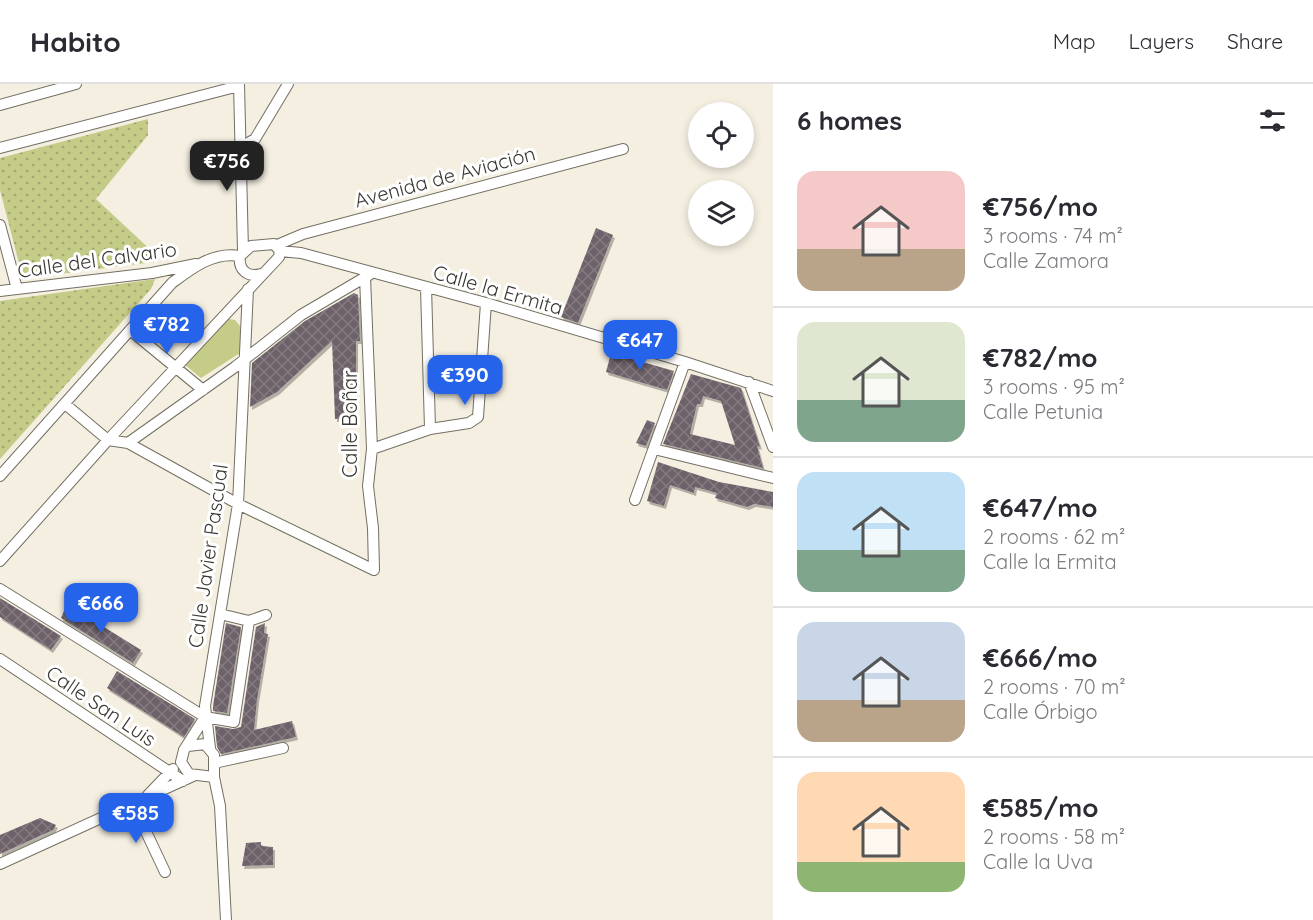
<!DOCTYPE html>
<meta charset="utf-8">
<style>
body{margin:0;font-family:Quicksand,sans-serif;background:#f7f7f7;color:#2b2b33;height:100vh;display:flex;flex-direction:column;font-size:22px;white-space:nowrap}
*{box-sizing:border-box;margin:0}
p{font-size:20px;color:#7c7c81}
.icon{flex:none;width:33px;height:33px;fill:none;stroke:currentColor;stroke-width:2;stroke-linecap:round;stroke-linejoin:round}
.map{position:relative;flex:1;overflow:hidden}
.panel{display:flex;flex-direction:column;background:#fff;width:540px}
.panel>*{flex:none}
.controls{position:absolute;left:688px;top:18px;display:grid;gap:12px}
.controls a{display:grid;place-items:center;width:66px;height:66px;border-radius:50%;background:#fff;box-shadow:0 3px 9px #0003;font-size:30px}
.price{position:absolute;translate:-50% -51px;padding:0 14px;border-radius:12px;background:#2563eb;color:#fff;font-size:20px;line-height:39px;filter:drop-shadow(0 2px 3px #0008)}
.price::after{content:'';position:absolute;left:50%;top:36px;width:18px;height:14px;margin-left:-9px;background:inherit;clip-path:polygon(0 0,100% 0,50% 100%)}
.price.active{background:#222;color:#fff}
ul{padding:0;list-style:none}
li{display:flex;align-items:center;gap:18px;height:150px;padding:0 24px}
li+li{border-top:2px solid #e1e1e2}
li span{display:grid;place-items:center;flex:none;width:168px;height:120px;border-radius:18px;color:#555}
li>.icon{margin-inline-start:auto}
span .icon{width:72px;height:72px;fill:#fffc;stroke-width:1}
li b{font-size:26px}
h2{display:flex;justify-content:space-between;align-items:center;height:72px;padding:0 24px;font-size:26px}
header{display:flex;align-items:center;gap:36px;box-sizing:border-box;height:84px;padding:0 30px;background:#fff;border-bottom:2px solid #e1e1e2}
header strong{font-size:28px}
nav{display:flex;gap:33px;margin-inline-start:auto;font-size:21px}
main{display:flex;flex:1;min-height:0}
.map>svg:first-child{display:block}
.grass{fill:#c5cc87}
.park{fill:url(#park-dots)}
.building{fill:url(#building-cross-hatch);fill-rule:evenodd;filter:url(#shadow)}
.lines{fill:none;stroke-linecap:round;stroke-linejoin:round}
.minor-casing{stroke:#736f62;stroke-width:12}
.minor{stroke:#fff;stroke-width:10}
.labels{text-anchor:middle;stroke-width:6;stroke-linejoin:round;paint-order:stroke}
.street-label{font-size:20px;fill:#3a3833;stroke:#fff}
</style>
<header>
<strong>Habito</strong>
<nav><a>Map</a><a>Layers</a><a>Share</a></nav>
</header>
<main>
<div class="map">
<svg width="773" height="836" viewBox="0 0 773 836">
<defs>
<pattern id="park-dots" width="8" height="8" patternUnits="userSpaceOnUse" patternTransform="scale(1.5)"><rect width="8" height="8" fill="#c5cc87"/><path d="M2 2h.1M6 6h.1" fill="none" stroke="#a1a76f" stroke-width="1.8" stroke-linecap="round"/></pattern>
<pattern id="building-cross-hatch" width="8" height="8" patternUnits="userSpaceOnUse" patternTransform="scale(1.5)"><rect width="8" height="8" fill="#6e626a"/><path d="M0 0l8 8M0 8l8-8" fill="none" stroke="#847a80"/></pattern>
<filter id="shadow"><feDropShadow dx="2" dy="3" stdDeviation="0" flood-color="#0004"/></filter>
</defs>
<rect width="100%" height="100%" fill="#f4efe1"/>
<!-- grass -->
<path class="grass" d="M229 235 235 236 240 242V269L201 294 184 280 224 237Z"/>
<!-- park -->
<path class="park" d="M148 35V51L96 115 154 169V178L26 194 22 191 0 106V74Z
M155 195 151 205 0 375V217Z"/>
<!-- building -->
<path class="building" d="M596 144 613 151 578 239 561 233Z
M354 209 358 211 360 257H356V334L335 335 332 257 277 308 250 323 252 279 305 237Z
M611 269 674 287 667 306 606 288Z
M691 290 741 304 760 363 757 362 763 384 663 360ZM703 312 721 317 735 361 690 350 697 320H701Z
M647 336 655 339 646 362 636 359Z
M658 378 719 398 773 408V423L754 420 747 423 715 414 717 409 695 403 694 409 670 401 664 422 647 417Z
M0 514 61 552 51 566 0 533Z
M67 520 141 566 133 579 61 534Z
M226 539 241 543 227 629 213 627V622Z
M265 539 264 549 268 550 257 616 254 646 292 637 296 653 221 670 217 663 215 642 233 645 241 643 256 543Z
M117 587 195 635 184 653 107 604Z
M40 734 56 741 53 746 0 770V751Z
M261 758V762L273 763V781L242 782 246 759Z"/>
<g class="lines">
<defs>
<path id="minor" d="M239 0 243 167
M0 21 76 0
M241 63 255 55 288 0
M0 64 239 2
M0 141 17 205
M277 161 303 150 623 65
M280 167 301 169 486 219 685 278 773 307
M426 203 430 345
M0 207 152 189 196 180
M130 246 203 306
M749 298 773 363
M65 320 108 356 128 359 238 420 374 486 373 444 368 402 372 365 365 193
M128 359 235 283 301 231 369 191
M372 365 430 345 469 339 478 333 486 219
M654 365 773 394
M0 392 172 199C192 184 214 167 240 172
M635 416 685 278
M0 477 108 356 279 173 280 167 274 160 251 162 240 172C238 186 248 194 261 190
M0 505 205 633 234 638 249 537
M220 530 249 537 266 531
M0 575 183 697
M205 633 184 666 181 678 189 690 214 693
M188 662 205 660 214 671V693L220 722 226 836
M210 664 205 622 238 420 248 205
M214 679 283 664
M148 711 173 685
M133 720 165 788
M0 780 193 692"/>
</defs>
<!-- minor casing -->
<use href="#minor" class="minor-casing"/>
<!-- minor -->
<use href="#minor" class="minor"/>
</g>
<g class="labels">
<!-- street labels -->
<g class="street-label">
<text transform="translate(445 93) rotate(-15)" y="7">Avenida de Aviación</text>
<text transform="translate(97 176) rotate(-8)" y="7">Calle del Calvario</text>
<text transform="translate(498 206) rotate(16)" y="7">Calle la Ermita</text>
<text transform="translate(350 340) rotate(-90)" y="7">Calle Boñar</text>
<text transform="translate(208 472) rotate(-82)" y="7">Calle Javier Pascual</text>
<text transform="translate(101 622) rotate(34)" y="7">Calle San Luis</text>
</g>
</g>
</svg>
<div class="controls">
<a><svg class="icon" aria-label="locate" viewBox="0 0 24 24"><circle cx="12" cy="12" r="6"/><path d="M12 2v4M12 18v4M2 12h4M18 12h4"/></svg></a>
<a><svg class="icon" aria-label="layers" viewBox="0 0 24 24"><path d="M12 4l9 5-9 5-9-5zM3 14l9 5 9-5"/></svg></a>
</div>
<b class="price active" style="left:227px;top:108px">€756</b>
<b class="price" style="left:167px;top:271px">€782</b>
<b class="price" style="left:640px;top:287px">€647</b>
<b class="price" style="left:465px;top:322px">€390</b>
<b class="price" style="left:101px;top:550px">€666</b>
<b class="price" style="left:136px;top:760px">€585</b>
</div>
<section class="panel">
<h2>6 homes<svg class="icon" aria-label="filters" viewBox="0 0 24 24"><path d="M4 7h16M4 17h16"/><circle cx="9" cy="7" r="2"/><circle cx="15" cy="17" r="2"/></svg></h2>
<ul>
<li><span style="background:linear-gradient(#f6c9c9 65%,#b9a48a 0)"><svg class="icon" aria-label="home" viewBox="0 0 24 24"><path d="M3 11l9-7 9 7M6 9v11h12V9"/></svg></span><div><b>€756/mo</b><p>3 rooms · 74 m²</p><p>Calle Zamora</p></div></li>
<li><span style="background:linear-gradient(#dfe7d0 65%,#7fa58c 0)"><svg class="icon" aria-label="home" viewBox="0 0 24 24"><path d="M3 11l9-7 9 7M6 9v11h12V9"/></svg></span><div><b>€782/mo</b><p>3 rooms · 95 m²</p><p>Calle Petunia</p></div></li>
<li><span style="background:linear-gradient(#bfe0f5 65%,#7fa58c 0)"><svg class="icon" aria-label="home" viewBox="0 0 24 24"><path d="M3 11l9-7 9 7M6 9v11h12V9"/></svg></span><div><b>€647/mo</b><p>2 rooms · 62 m²</p><p>Calle la Ermita</p></div></li>
<li><span style="background:linear-gradient(#c9d6e8 65%,#b9a48a 0)"><svg class="icon" aria-label="home" viewBox="0 0 24 24"><path d="M3 11l9-7 9 7M6 9v11h12V9"/></svg></span><div><b>€666/mo</b><p>2 rooms · 70 m²</p><p>Calle Órbigo</p></div></li>
<li><span style="background:linear-gradient(#ffd9b3 75%,#8fb573 0)"><svg class="icon" aria-label="home" viewBox="0 0 24 24"><path d="M3 11l9-7 9 7M6 9v11h12V9"/></svg></span><div><b>€585/mo</b><p>2 rooms · 58 m²</p><p>Calle la Uva</p></div></li>
</ul>
</section>
</main>
